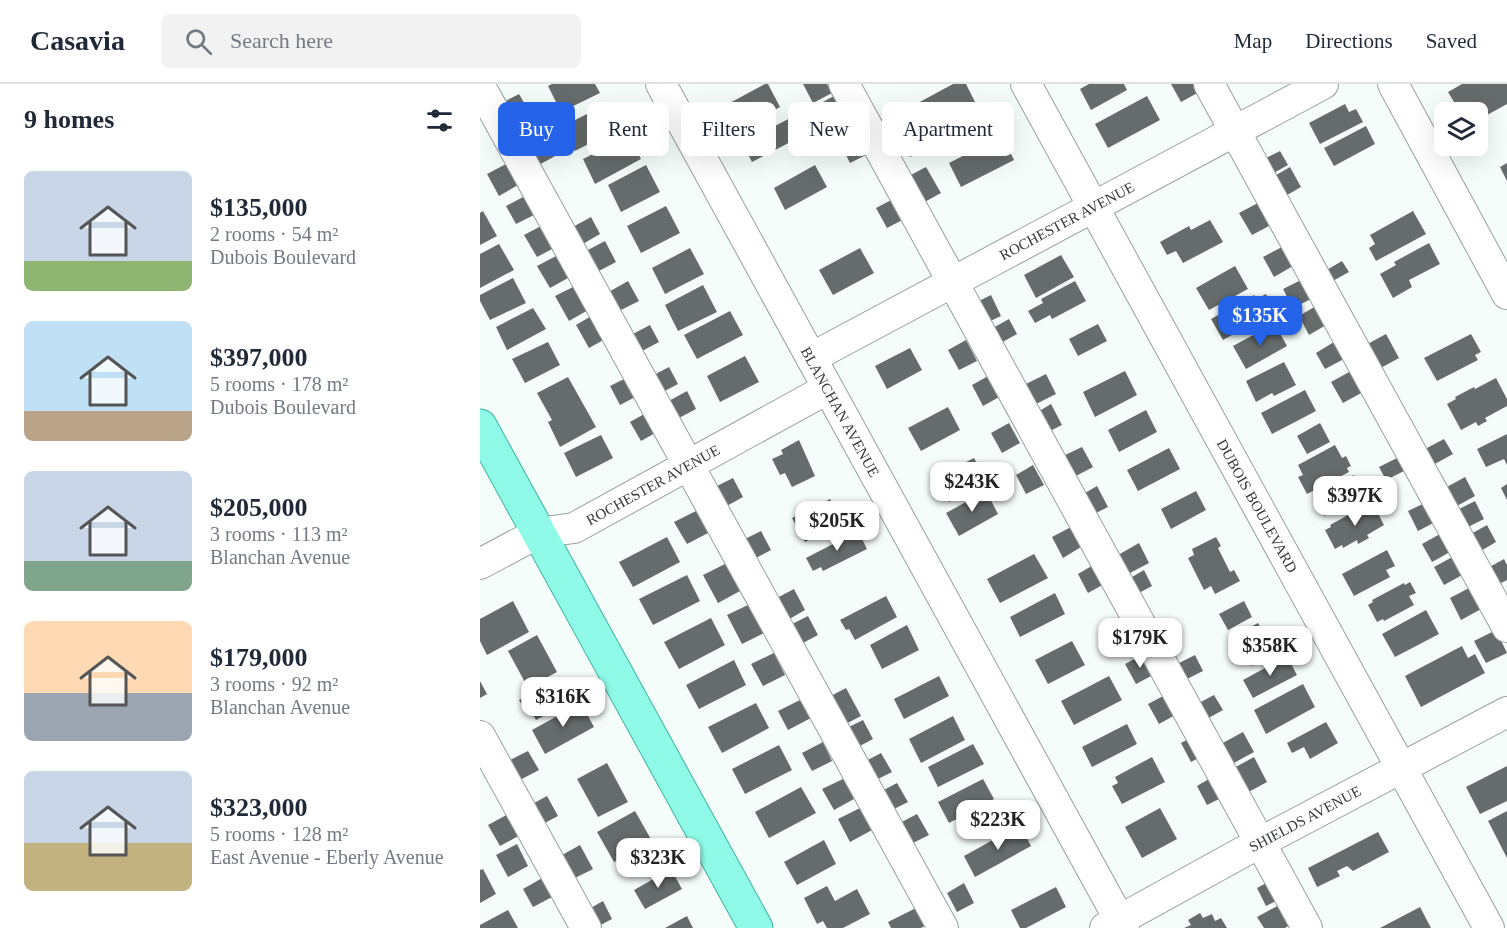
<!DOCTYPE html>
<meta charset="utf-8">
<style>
body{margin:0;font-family:"Times New Roman",serif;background:#f2f2f3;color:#1f2937;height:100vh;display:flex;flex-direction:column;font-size:22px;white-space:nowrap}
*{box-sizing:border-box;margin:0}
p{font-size:20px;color:#747a83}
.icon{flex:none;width:33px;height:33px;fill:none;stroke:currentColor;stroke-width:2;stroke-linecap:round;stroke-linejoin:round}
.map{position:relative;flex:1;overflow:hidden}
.drawer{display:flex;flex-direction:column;background:#fff;width:480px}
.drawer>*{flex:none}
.top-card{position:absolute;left:18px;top:18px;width:570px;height:54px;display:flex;gap:12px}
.controls{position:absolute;left:954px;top:18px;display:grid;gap:12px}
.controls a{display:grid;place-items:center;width:54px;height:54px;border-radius:9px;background:#fff;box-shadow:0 6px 24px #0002;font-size:30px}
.price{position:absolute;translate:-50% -51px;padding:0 14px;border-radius:12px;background:#fff;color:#222;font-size:20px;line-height:39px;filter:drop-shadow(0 2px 3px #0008)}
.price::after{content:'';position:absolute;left:50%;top:36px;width:18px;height:14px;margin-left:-9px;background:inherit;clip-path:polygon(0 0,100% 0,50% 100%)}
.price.current{background:#2563eb;color:#fff}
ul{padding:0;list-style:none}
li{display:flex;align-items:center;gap:18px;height:150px;padding:0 24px}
li span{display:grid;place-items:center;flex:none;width:168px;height:120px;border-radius:9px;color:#555}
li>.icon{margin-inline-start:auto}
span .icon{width:72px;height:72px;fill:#fffc;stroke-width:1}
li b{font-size:26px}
h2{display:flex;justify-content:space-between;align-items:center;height:72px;padding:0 24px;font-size:26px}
.chip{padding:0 21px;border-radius:9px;background:#fff;box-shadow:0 6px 24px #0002;font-size:21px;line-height:54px}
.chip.current{background:#2563eb;color:#fff}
header{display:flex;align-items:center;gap:36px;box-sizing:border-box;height:84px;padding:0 30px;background:#fff;border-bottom:2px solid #e0e1e3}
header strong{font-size:28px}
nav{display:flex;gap:33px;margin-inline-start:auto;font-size:21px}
.search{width:420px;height:54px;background:#f2f2f3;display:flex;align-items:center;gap:15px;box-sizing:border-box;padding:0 21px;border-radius:9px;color:#747a83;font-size:22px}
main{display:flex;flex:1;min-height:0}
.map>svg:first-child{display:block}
.building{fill:#666c6b}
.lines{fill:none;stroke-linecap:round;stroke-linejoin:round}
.minor-casing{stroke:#98a09e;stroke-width:32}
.major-casing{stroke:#3eb49f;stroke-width:35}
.minor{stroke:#fff;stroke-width:30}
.major{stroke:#8efae7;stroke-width:33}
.labels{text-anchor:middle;stroke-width:6;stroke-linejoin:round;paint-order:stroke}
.street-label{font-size:15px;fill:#363938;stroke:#fff}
</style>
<header>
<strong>Casavia</strong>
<div class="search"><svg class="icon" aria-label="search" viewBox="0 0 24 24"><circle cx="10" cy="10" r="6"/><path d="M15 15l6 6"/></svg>Search here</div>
<nav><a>Map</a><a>Directions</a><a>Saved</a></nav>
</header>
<main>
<section class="drawer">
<h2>9 homes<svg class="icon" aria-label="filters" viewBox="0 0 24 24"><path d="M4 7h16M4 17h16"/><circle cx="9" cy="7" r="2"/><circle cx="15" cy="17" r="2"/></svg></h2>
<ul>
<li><span style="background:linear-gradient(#c9d6e8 75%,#8fb573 0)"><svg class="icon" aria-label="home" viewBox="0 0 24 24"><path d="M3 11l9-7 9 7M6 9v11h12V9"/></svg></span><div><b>$135,000</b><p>2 rooms · 54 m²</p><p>Dubois Boulevard</p></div></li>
<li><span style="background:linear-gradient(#bfe0f5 75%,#b9a48a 0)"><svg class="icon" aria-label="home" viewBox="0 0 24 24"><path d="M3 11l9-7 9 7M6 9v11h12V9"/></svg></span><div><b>$397,000</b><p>5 rooms · 178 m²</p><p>Dubois Boulevard</p></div></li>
<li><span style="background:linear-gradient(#c9d6e8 75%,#7fa58c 0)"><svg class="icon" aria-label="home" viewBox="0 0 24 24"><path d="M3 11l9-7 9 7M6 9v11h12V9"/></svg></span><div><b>$205,000</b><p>3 rooms · 113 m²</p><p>Blanchan Avenue</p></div></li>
<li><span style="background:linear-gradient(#ffd9b3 60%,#9aa5b1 0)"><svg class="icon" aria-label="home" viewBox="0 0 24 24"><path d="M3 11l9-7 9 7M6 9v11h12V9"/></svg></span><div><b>$179,000</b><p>3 rooms · 92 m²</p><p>Blanchan Avenue</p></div></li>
<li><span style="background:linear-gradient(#c9d6e8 60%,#c2b280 0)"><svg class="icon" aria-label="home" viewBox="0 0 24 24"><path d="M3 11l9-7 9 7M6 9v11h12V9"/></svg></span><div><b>$323,000</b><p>5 rooms · 128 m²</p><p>East Avenue - Eberly Avenue</p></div></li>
</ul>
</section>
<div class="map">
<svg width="1027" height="844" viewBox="0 0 1027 844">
<rect width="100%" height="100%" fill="#f5fdfb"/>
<!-- building -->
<path class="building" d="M72 0H115L120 9 81 28 68 2Z
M285 0H288L300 23 260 46 246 21Z
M323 0H347L352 9 333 19Z
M473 0H486L495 18 448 43 436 20Z
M609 0H644L647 6 611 26 600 5Z
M691 0H717L721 7 701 18Z
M982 0H1027V20L998 36V28H980L968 8Z
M39 10 51 31 32 42 20 20Z
M354 12 363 29 334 45 324 28Z
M667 12 680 36 628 64 615 40Z
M129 19 141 43 95 67 83 42Z
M865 20 869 28 876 25 883 38 840 60 829 39Z
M316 31 326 50 272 78 262 59Z
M409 31 419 51 404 58 394 39Z
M439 42 450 63 430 73 420 53Z
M886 42 895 60 854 82 844 64Z
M149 52 161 75 115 100 103 75Z
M378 52 388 70 370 79 361 61Z
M522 52 534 76 481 103 469 79Z
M67 54 77 71 57 82 48 65Z
M800 67 808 81 790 91 782 76Z
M1027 79V97L1020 83Z
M26 80 38 101 19 112 7 90Z
M166 81 180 108 141 128 128 101Z
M335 81 347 103 305 126 294 104Z
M446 83 461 109 441 120 427 93Z
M810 83 821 103 802 114 791 94Z
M45 112 54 131 36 140 26 122Z
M415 114 426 134 407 144 396 124Z
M778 119 791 141 772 151 759 129Z
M186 122 200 149 161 169 147 142Z
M3 127 17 152 0 161V129Z
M933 127 946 150 896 177 889 164 895 160 890 151Z
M111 133 120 150 101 161 91 144Z
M730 136 743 158 703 179 696 167 687 171 680 158 709 142 711 146Z
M61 142 74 164 57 173 44 151Z
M125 157 136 178 117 188 106 167Z
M949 159 960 180 929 196 932 203 913 214 900 190 916 181 914 178Z
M19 160 34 186 0 204V170Z
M802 163 813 182 794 193 783 173Z
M210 164 224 190 185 210 172 184Z
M380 164 394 189 353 211 339 186Z
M581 171 594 193 556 214 544 191Z
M76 172 88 194 70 204 57 182Z
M862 177 869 188 851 198 845 187Z
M755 182 768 205 729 226 716 204Z
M33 194 46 219 10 236 0 217V211Z
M821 196 831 215 813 224 803 205Z
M148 197 159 217 137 228 127 209Z
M595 197 606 217 572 235 570 231 555 239 548 227 563 219 561 215Z
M223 201 237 228 198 247 185 221Z
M95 202 108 226 89 237 75 212Z
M786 210 795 227 743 256 731 235 774 211 776 215Z
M511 211 521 232 506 239 495 219Z
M836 222 846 241 829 251 819 232Z
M53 224 66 245 27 266 16 243Z
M250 227 263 251 217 275 204 251Z
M113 231 127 254 109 264 96 241Z
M529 235 537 250 519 260 511 245Z
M618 240 627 257 598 272 589 255Z
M170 241 179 258 160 268 151 251Z
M788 243 791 248 797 244 807 262 766 285 753 262Z
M906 250 919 274 897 286 884 262Z
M991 250 1001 268 995 271 998 276 957 297 944 274Z
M486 256 497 277 479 286 468 266Z
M68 258 80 281 45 299 32 275Z
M854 258 864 275 845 285 836 269Z
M430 264 442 286 407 305 395 282Z
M265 272 279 298 240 318 227 292Z
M804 278 816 301 794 312 792 309 776 318 766 297Z
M189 283 198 300 179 310 170 293Z
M645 287 657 311 615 333 603 308Z
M871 287 883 308 863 319 851 298Z
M566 290 576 310 554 321 544 301Z
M510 291 521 312 503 322 492 301Z
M88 293 116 343 80 363 68 338 72 336 57 309Z
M148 293 159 311 140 321 130 302Z
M1016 294 1027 315V322L1005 334 1007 337 998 342 996 338 981 346 967 320 976 315 975 313 994 303 995 305Z
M825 306 836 327 792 350 781 329Z
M207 307 216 325 197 335 187 318Z
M571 320 582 341 566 349 556 329Z
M468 323 480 346 441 367 428 344Z
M666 326 677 348 639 368 628 346Z
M166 329 177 348 161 357 150 338Z
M529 339 540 359 522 369 511 349Z
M840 339 850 358 827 370 817 352Z
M1027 350V381L1024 375 1006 383 997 365Z
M121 351 133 374 96 393 84 369Z
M964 355 973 370 953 381 945 365Z
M319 356 335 392 312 403 305 389 300 391 292 375 303 370 301 366Z
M855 361 862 374 866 372 871 382 867 384 869 388 827 410 818 393 823 391 818 381Z
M602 363 613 383 594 393 583 372Z
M689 364 700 385 658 407 647 386Z
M919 373 926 386 906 396 899 383Z
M494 374 507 398 469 418 457 393Z
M553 381 564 401 546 410 536 391Z
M874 391 886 414 862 426 860 423 844 432 833 413Z
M985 393 995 412 975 423 965 404Z
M253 394 263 413 245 423 235 403Z
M1027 400V416L1021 404Z
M617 402 628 423 610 432 600 412Z
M506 407 518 430 479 452 466 429Z
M716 407 726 426 691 445 681 425Z
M350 415 363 439 325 458 312 434Z
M949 417 959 436 938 447 928 427Z
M995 417 1004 435 984 445 975 427Z
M892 418 904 441 887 451 889 454 878 460 877 456 863 464 862 461 855 465 845 446 851 443 850 441Z
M216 427 228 449 207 460 194 438Z
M1007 441 1016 458 999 468 989 451Z
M591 443 601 463 583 474 572 453Z
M281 447 291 466 274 475 263 456Z
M378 447 387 465 343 487 341 483 333 487 326 474Z
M960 450 970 468 952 478 942 460Z
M187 453 200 478 153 503 139 478Z
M736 453 741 462 738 464 750 488 754 486 760 497 735 510 731 502 724 506 708 474 714 471 712 465Z
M659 459 669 479 648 490 638 471Z
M907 466 915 482 906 486 910 493 874 512 862 490Z
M554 470 568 494 520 519 507 495Z
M976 471 986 489 964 501 954 483Z
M1024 475 1027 481V496L1015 502 1006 485Z
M245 480 260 507 238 519 223 491Z
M615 480 626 499 608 509 598 490Z
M664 486 672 502 655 511 647 496Z
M207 491 220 517 173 541 159 515Z
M930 498 936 509 929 512 934 521 904 537 903 535 897 538 888 521 893 518 892 516 924 499 925 501Z
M991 503 1003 524 981 536 970 514Z
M314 505 325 526 306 537 295 515Z
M575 509 585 530 540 553 530 533Z
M406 512 417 533 375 556 369 545 366 546 360 536Z
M33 517 49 548 7 571 0 557V535Z
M764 517 772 533 748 546 739 530Z
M268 521 284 549 262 560 247 531Z
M946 526 959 550 915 573 902 550Z
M328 532 338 551 321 560 310 541Z
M231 534 245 561 199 585 184 558Z
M778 539 795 570 772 582 755 551Z
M427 541 439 566 402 585 390 561Z
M1016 546 1027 569 1006 579 994 557Z
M57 551 77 588 48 604 28 567Z
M592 557 605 581 568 600 555 576Z
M982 562 988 574 995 570 1005 589 941 623 925 592Z
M294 569 305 591 283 602 271 580Z
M664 570 675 590 656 600 645 580Z
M715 571 723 587 705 596 697 580Z
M807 572 817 591 773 614 763 596Z
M254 576 266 601 219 625 206 601Z
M459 592 469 612 424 635 414 615Z
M629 592 642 616 594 641 581 617Z
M80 594 89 610 70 621 73 627 56 636 51 627 47 630 39 616Z
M0 597 7 610 0 614Z
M823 600 835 623 786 650 774 626Z
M366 604 381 632 362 642 347 614Z
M687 610 697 630 679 640 668 620Z
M734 611 743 626 725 636 717 620Z
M320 616 331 634 308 646 298 627Z
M101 619 114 643 65 670 52 646Z
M276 619 289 644 242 669 228 643Z
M473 632 485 656 441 679 429 655Z
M383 636 393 655 376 664 365 645Z
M846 638 858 659 830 675 824 663 812 669 807 659Z
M647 640 657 660 612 683 602 663Z
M763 648 774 668 752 680 741 660Z
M712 653 722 672 711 678 701 659Z
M343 658 352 677 332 687 322 669Z
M493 660 504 680 458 703 448 683Z
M299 661 312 686 265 710 252 685Z
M48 667 59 686 40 696 30 676Z
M401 669 412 688 394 697 384 678Z
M672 673 685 698 642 720 632 702 638 699 635 693Z
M774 673 787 698 765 710 752 685Z
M127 679 148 718 118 733 97 695Z
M1027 682V717L1000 730 986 703Z
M734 692 745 712 727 721 717 702Z
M363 695 374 715 354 726 342 705Z
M503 695 514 715 469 739 458 718Z
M417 699 428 718 410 727 400 708Z
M321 703 336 729 289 754 275 728Z
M67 712 78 732 57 743 47 723Z
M380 724 392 746 370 758 358 735Z
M680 724 697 755 662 774 645 743Z
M155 727 172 757 134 778 117 748Z
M1027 727V774L1008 737Z
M30 729 42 750 20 762 8 741Z
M437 730 449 751 429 761 418 740Z
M540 741 551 762 495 793 484 772Z
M898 748 909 768 873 787 867 782 857 787 860 792 837 803 828 784Z
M344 756 356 780 317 801 304 778Z
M37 760 48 782 28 793 16 771Z
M100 761 113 785 87 798 75 775Z
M3 785 16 810 0 819V786Z
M191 785 202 805 165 825 154 806Z
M64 793 74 812 53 823 43 805Z
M790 797 800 815 786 822 777 804Z
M484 799 494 819 477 828 467 809Z
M347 802 355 817 377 805 390 830 363 844H347L343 837 337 840 324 814Z
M576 803 586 823 546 844H540L531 826Z
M123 817 132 835 117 843 107 826Z
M799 821 810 841 805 844H784L777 833Z
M438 823 448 840 441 844H411L408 838Z
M940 823 951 844H900Z
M28 826 38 844H0V841Z
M720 829 723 834 732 830 735 837 741 834 747 844H704L711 841 708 836Z
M207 832 213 844H185Z"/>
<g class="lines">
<defs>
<path id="minor" d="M181 0 644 844
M364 0 827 844
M546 0 1009 844
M729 0 1027 543
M913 0 1027 210
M0 2 463 844
M331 274 843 0
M0 480 58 449 94 444 347 305
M0 652 106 844
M625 844 781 758 1027 628"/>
<path id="major" d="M0 342 276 844"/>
</defs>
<!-- minor casing -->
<use href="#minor" class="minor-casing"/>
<!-- major casing -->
<use href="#major" class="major-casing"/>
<!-- minor -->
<use href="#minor" class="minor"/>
<!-- major -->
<use href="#major" class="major"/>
</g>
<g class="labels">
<!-- street labels -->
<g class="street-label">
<text transform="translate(587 137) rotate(-28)" y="5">ROCHESTER AVENUE</text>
<text transform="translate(360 328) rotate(61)" y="5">BLANCHAN AVENUE</text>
<text transform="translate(173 401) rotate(-29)" y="5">ROCHESTER AVENUE</text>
<text transform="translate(777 422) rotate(61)" y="5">DUBOIS BOULEVARD</text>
<text transform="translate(825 735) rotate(-28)" y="5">SHIELDS AVENUE</text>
</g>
</g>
</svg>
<div class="controls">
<a><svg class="icon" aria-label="layers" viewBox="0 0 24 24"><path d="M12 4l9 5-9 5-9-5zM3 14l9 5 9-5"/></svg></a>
</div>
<b class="price current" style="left:780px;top:263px">$135K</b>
<b class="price" style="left:492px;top:429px">$243K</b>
<b class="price" style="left:875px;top:443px">$397K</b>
<b class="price" style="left:357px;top:468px">$205K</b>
<b class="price" style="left:660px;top:585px">$179K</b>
<b class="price" style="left:790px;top:593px">$358K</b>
<b class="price" style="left:83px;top:644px">$316K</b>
<b class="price" style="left:518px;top:767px">$223K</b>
<b class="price" style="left:178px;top:805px">$323K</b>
<div class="top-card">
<a class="chip current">Buy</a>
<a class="chip">Rent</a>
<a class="chip">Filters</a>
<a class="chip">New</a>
<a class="chip">Apartment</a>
</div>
</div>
</main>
